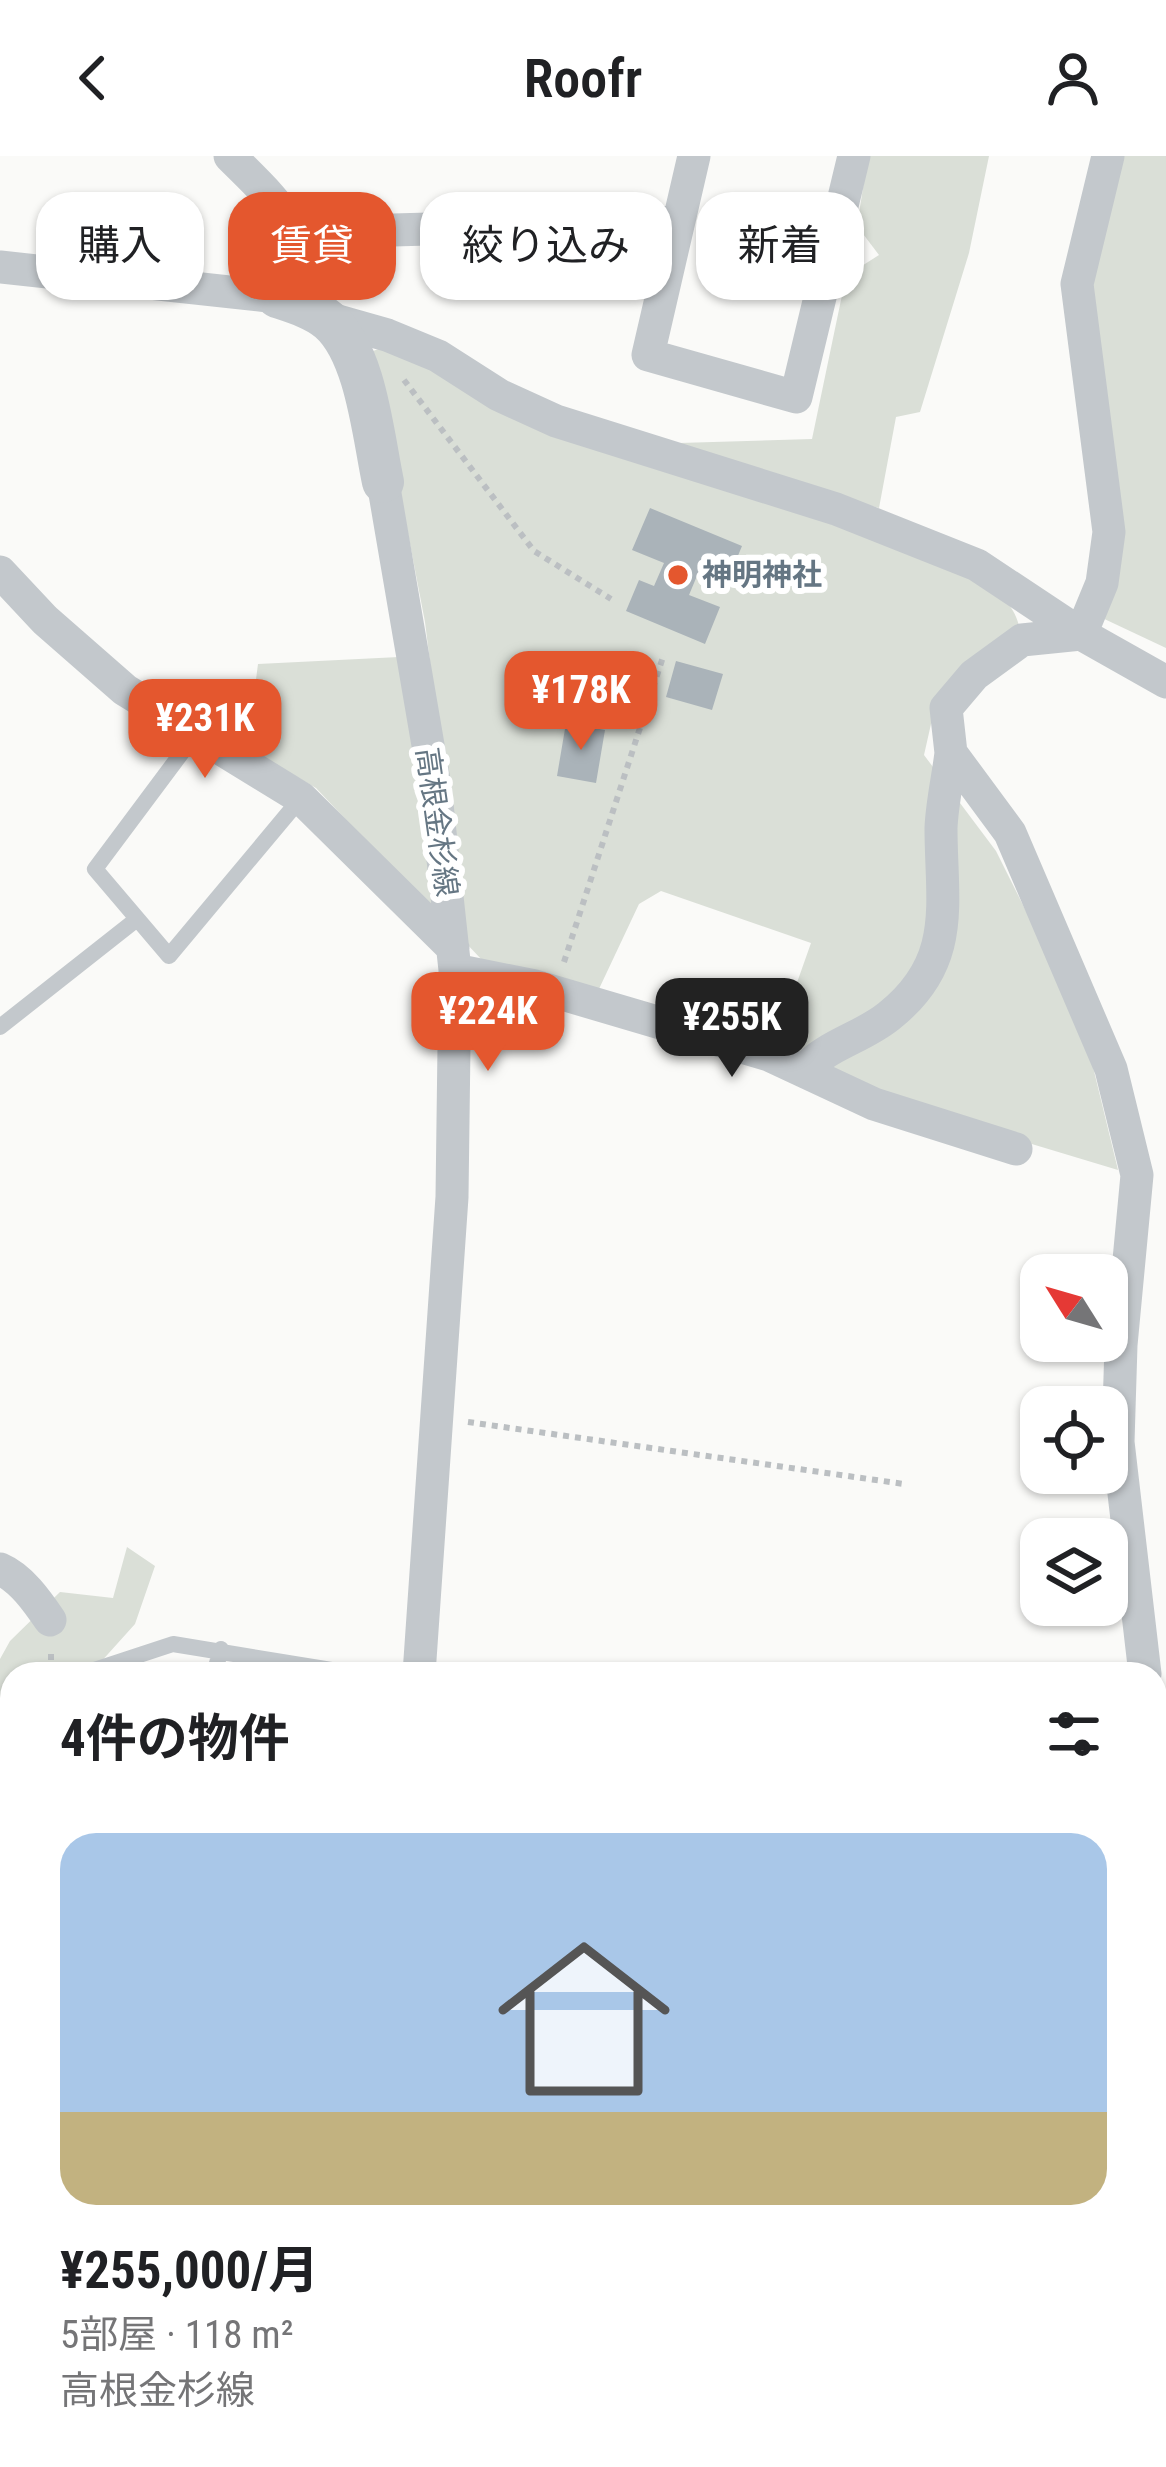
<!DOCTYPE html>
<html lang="ja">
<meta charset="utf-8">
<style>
body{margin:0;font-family:"Roboto Condensed","Noto Sans JP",sans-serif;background:#f6f6f6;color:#202124;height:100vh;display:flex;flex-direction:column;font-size:45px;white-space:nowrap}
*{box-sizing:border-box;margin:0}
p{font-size:39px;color:#757577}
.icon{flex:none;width:66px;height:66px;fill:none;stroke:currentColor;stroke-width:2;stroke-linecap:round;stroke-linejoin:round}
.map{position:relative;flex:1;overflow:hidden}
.details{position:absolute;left:0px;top:1506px;width:1167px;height:807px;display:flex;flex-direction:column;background:#fff;border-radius:36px 36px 0 0;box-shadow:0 3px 9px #0004}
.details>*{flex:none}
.banner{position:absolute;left:36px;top:36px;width:1095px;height:108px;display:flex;gap:24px}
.needle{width:78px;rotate:307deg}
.tools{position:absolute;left:1020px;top:1098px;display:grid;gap:24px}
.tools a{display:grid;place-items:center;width:108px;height:108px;border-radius:24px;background:#fff;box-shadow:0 3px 9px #0004;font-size:60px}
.price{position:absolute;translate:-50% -102px;padding:0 27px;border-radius:24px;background:#e4572e;color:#fff;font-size:39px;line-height:78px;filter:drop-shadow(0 3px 6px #0008)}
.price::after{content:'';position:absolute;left:50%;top:72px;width:36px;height:27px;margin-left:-18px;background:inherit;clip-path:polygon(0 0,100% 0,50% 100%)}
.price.current{background:#222;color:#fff}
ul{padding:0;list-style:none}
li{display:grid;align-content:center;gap:24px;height:636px;padding:0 60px}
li+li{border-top:3px solid #e0e0e0}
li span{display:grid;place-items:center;height:372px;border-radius:36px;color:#555}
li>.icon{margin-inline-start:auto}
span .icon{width:216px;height:216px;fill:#fffc;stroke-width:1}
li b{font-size:51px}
h2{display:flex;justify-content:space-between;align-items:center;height:144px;padding:0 60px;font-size:51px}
.chip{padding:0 42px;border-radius:36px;background:#fff;box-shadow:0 3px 9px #0004;font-size:42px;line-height:108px}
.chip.current{background:#e4572e;color:#fff}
header{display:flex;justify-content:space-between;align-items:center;height:156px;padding:0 60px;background:#fff;font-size:54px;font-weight:600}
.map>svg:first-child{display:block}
.green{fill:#dadfd7}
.building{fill:#aab3b9}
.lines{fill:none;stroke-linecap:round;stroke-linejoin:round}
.path{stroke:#bbbfc2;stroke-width:6;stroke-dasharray:6 6;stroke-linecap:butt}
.service{stroke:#c3c8cc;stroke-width:16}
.minor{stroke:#c3c8cc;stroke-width:33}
.tertiary{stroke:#c3c8cc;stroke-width:42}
.poi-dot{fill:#e4572e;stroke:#fff;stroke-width:4.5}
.labels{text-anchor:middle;stroke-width:12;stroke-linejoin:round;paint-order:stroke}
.poi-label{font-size:30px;font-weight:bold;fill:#657683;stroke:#fff;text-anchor:start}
.street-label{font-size:30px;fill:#657683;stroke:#fff}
</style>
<header><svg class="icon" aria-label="back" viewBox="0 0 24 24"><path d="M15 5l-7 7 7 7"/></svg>Roofr<svg class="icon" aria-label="person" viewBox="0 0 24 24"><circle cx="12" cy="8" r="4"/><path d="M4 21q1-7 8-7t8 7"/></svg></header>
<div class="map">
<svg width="1166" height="2311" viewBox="0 0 1166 2311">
<rect width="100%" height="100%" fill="#fafaf8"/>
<!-- green -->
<path class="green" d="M868 0H989L969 97 920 256 896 261 879 352 645 288 812 283 846 120 879 99 857 70Z
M1120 0H1166V492L1098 460 1088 131Z
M387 190 971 420C993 434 1013 444 1019 470L931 568 924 599 996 695 1034 771 1093 911 1118 1014 879 942 776 886 811 787 661 735 639 748 598 835 481 803 465 786 425 466 373 195Z
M399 501 440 763 316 632 247 592 258 508Z
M127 1391 155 1410 135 1468 90 1518H12V1623L0 1667V1503L10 1485 60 1436 113 1442Z"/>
<!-- building -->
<path class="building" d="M650 352 742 390 727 426 699 415 689 439 720 451 705 488 626 455 639 424 654 430 664 407 632 394Z
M676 505 723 518 712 554 666 541Z
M566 567 605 574 596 627 557 620Z"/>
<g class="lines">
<!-- path -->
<path class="path" d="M404 224 534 395 611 443
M564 806 663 501
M468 1266 904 1328
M51 1498V1518"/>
<!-- service -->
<path class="service" d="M195 579 95 713 169 800 301 642
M0 871 137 763
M94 1514 173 1488 356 1518
M214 1518 221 1493
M474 2301 482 2303"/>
<!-- minor -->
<path class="minor" d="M230 0C275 45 319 81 300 149
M694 0 648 199 796 241 854 0
M1108 0 1077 128 1109 376 1102 427 1081 478 1022 484 974 519 946 552 951 597 1010 677 1111 913 1137 1019 1121 1189 1118 1286 1145 1518
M306 98 393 74 677 66
M0 111 277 141
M327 162 387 179 438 200 499 239 556 265 836 353 977 409 1081 478 1166 526
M383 326 435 630 455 814 452 1041 419 1518
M0 416 45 464 125 534 301 642 453 792
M455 814 535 830 769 899 874 948 1016 993
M803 915C828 888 862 882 889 860 958 805 941 747 941 672 942 647 948 622 951 597
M0 1413C21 1422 37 1445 50 1464
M1155 1597V1695
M198 2311 223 2301
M1082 2311 1084 2301"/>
<!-- tertiary -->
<path class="tertiary" d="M277 141C295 147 315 153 329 165 366 197 373 279 383 326"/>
</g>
<!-- markers -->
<circle class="poi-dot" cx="678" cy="419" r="12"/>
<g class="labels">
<!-- poi labels -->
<g class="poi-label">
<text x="702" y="429">神明神社</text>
</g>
<!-- street labels -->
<g class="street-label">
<text transform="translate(437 666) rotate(82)" y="10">高根金杉線</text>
</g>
</g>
</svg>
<div class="tools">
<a><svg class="needle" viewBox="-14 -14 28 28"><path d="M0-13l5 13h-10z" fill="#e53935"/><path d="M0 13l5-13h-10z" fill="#757577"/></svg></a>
<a><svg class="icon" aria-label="locate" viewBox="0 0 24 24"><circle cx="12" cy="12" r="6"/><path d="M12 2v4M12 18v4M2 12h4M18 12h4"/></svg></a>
<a><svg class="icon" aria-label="layers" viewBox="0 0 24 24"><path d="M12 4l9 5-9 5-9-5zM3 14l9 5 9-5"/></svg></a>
</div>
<b class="price" style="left:581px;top:597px">¥178K</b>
<b class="price" style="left:205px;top:625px">¥231K</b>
<b class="price" style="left:488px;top:918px">¥224K</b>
<b class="price current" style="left:732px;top:924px">¥255K</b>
<div class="banner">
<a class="chip">購入</a>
<a class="chip current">賃貸</a>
<a class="chip">絞り込み</a>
<a class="chip">新着</a>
</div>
<section class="details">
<h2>4件の物件<svg class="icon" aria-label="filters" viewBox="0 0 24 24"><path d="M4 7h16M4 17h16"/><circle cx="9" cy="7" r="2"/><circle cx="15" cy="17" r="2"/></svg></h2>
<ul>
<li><span style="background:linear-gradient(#a9c7e8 75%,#c2b280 0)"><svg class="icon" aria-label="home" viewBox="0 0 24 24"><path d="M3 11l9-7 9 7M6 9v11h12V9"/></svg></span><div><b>¥255,000/月</b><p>5部屋 · 118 m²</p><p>高根金杉線</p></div></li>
</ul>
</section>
</div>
